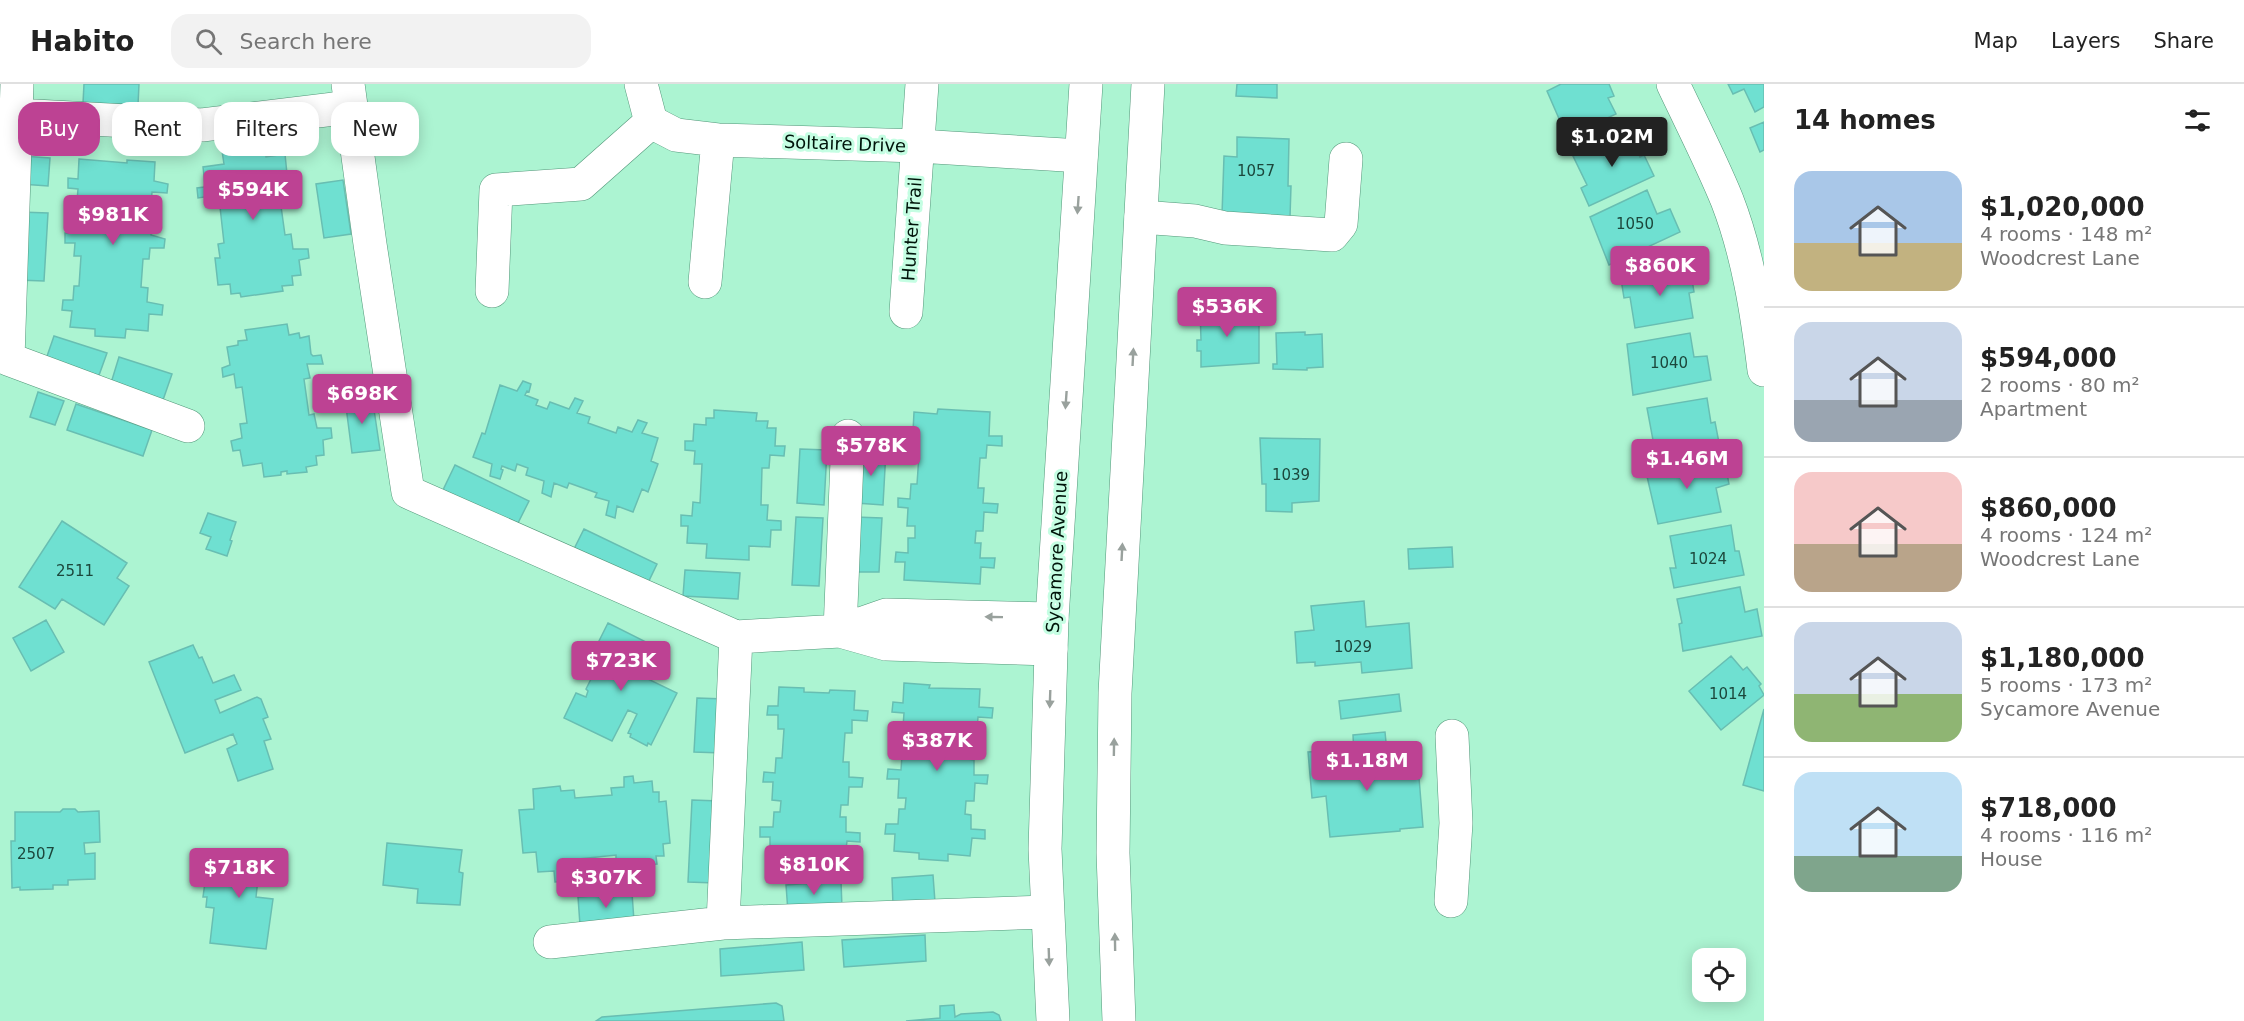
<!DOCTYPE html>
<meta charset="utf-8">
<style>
body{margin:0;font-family:"DejaVu Sans",sans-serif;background:#f2f2f2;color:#222;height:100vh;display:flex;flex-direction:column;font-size:22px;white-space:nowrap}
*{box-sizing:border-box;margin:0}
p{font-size:20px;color:#767676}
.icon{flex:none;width:33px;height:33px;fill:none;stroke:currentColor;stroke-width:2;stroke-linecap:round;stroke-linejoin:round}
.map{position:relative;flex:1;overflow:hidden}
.sheet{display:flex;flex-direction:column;background:#fff;width:480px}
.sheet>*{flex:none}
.hud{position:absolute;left:18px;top:18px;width:570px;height:54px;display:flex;gap:12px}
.buttons{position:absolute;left:1692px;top:864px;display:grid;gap:12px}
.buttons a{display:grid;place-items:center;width:54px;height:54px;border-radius:12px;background:#fff;box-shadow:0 3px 15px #0003;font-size:30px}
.price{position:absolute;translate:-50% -51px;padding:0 14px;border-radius:6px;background:#bd4293;color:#fff;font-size:20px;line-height:39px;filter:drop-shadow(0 2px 3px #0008)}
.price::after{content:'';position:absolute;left:50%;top:36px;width:18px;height:14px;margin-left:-9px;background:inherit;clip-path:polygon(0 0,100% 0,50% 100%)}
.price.selected{background:#222;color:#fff}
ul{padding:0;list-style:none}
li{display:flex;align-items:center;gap:18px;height:150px;padding:0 30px}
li+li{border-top:2px solid #e0e0e0}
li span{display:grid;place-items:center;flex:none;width:168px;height:120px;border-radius:18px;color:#555}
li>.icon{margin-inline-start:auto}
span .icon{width:72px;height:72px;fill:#fffc;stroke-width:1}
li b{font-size:26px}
h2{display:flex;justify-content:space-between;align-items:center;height:72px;padding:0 30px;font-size:26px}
.chip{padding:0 21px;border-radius:18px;background:#fff;box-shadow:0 3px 15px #0003;font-size:21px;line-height:54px}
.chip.selected{background:#bd4293;color:#fff}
header{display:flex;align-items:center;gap:36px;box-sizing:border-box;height:84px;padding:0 30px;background:#fff;border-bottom:2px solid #e0e0e0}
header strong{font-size:28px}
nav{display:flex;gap:33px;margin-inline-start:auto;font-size:21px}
.search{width:420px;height:54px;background:#f2f2f2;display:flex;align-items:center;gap:15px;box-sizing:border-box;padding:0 21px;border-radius:18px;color:#767676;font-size:22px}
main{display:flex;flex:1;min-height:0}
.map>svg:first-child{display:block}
.building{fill:#6fe0d1;stroke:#68beb2;stroke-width:1.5}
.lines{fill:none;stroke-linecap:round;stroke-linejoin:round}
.minor-casing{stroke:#529779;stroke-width:34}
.major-casing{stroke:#529779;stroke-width:34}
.minor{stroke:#fff;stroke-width:33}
.major{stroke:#fff;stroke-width:33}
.oneway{fill:#99a19d}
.labels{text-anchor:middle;stroke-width:6;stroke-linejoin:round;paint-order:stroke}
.number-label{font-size:15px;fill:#1c473c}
.street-label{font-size:18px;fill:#00140a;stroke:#c5fee3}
</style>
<header>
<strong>Habito</strong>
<div class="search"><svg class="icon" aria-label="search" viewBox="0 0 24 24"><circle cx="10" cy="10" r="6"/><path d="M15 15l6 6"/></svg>Search here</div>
<nav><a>Map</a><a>Layers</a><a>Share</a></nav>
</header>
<main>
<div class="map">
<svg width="1764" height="937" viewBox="0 0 1764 937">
<rect width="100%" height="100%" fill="#acf4d2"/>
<!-- building -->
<path class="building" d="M84 0H139L138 21 83 19Z
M1237 0H1277V14L1236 12Z
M1561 0H1609L1614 12 1608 14 1616 30 1567 53 1547 7Z
M1728 0H1764V23L1755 28 1744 5 1733 10Z
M1764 38V66L1760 68 1750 44Z
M1629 47 1640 73 1644 71 1654 92 1589 122 1581 104 1587 101 1573 72Z
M1237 53 1289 55 1288 102H1291L1290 133 1222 131 1224 72 1237 73Z
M265 61 266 73 285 70 287 90 290 89V92L298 91 299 101 285 103 286 114 280 115 285 151 291 150 293 165H308L309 174 299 176 301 191 292 192 293 201 282 202 283 207 241 213 240 209 231 210 230 200 218 201 215 174H220L218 160 224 159 220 123 213 124 211 112 198 114 197 104 204 103 205 101 203 83 224 80 222 67Z
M22 72 50 74 48 102 21 100Z
M79 75 127 79V76L155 78 154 97 168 100 167 109 152 108 151 121H146L145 131 152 132 151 151 165 155 164 164H150L149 175H143L141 203 148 204 147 218 163 221 162 231 149 230 148 247 126 245 125 254 95 252V245L70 243 72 227 62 226 63 216H73L74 202H79L81 172H74L75 159H65V149H74L76 129H84L85 118 77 117 78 105 68 104V94L78 95Z
M343 96 351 150 324 154 316 100Z
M1647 106 1657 130 1670 125 1680 148 1609 181 1590 133Z
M20 128 48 129 44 197 17 196Z
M1690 183 1694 208 1689 209 1693 234 1635 244 1630 213 1624 214 1621 195Z
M1241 224 1242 239 1259 238V279L1201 283V267H1197V256H1201L1200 225Z
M287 240 289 251 299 249 300 254 309 252 311 270 313 272 321 271 323 280H307L310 294 304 295 309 331 314 330 317 344H331L332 354 323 356 324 371 316 372 317 381 306 383 307 388 287 390V387L281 388V391L264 393 262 379 243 382 240 366 233 367 231 357 242 354 240 340 247 339 242 303 236 304 234 290 223 293 222 284 230 281 227 263 238 261V257L247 256 245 246Z
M1305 248V251L1322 250 1323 283 1307 284V286L1273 285V280H1277L1276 249Z
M1690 249 1694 273 1707 272 1711 296 1633 311 1627 260Z
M54 252 107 269 98 294 45 278Z
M119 273 172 290 163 316 111 299Z
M523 297 531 300 529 308 527 307 525 311 538 316 536 321 547 325 550 318 569 325 575 314 583 317 577 329 590 333 588 339 616 349 618 343 632 348 638 336 647 339 642 349 658 354 651 377 658 380 648 408 642 405 633 428 617 422 615 434 606 431 609 417 595 413 597 409 569 399 567 404 554 399 551 413 542 409 544 397 526 391 528 384 517 380 515 387 502 382 501 385 503 386 500 395 490 392 492 380 473 373 482 349 485 350 500 301 517 307Z
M38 308 64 317 55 341 30 333Z
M372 312 380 366 352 369 345 315Z
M1707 314 1711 339 1715 338 1720 364 1650 376 1647 358 1653 356 1647 324Z
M76 320 152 346 143 372 67 346Z
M938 325 990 328 989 352H1002V362L987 361 986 374H980L978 404H984L983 419 998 420 997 429 984 428 983 447H976L975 459H981L980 474H995L994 484 981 483 980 500 904 496 905 478H895L896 468 908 469V454H915V442H907L908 424 898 423V414L910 415 911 400H917L919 371H913V357L902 356 903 347 913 348 914 328 937 330Z
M714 326 757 329 756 337H768L767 344H776L775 362H785L784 372 770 371 769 384H762L761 421H768L767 436 781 437V446H771L770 463 749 462V476L706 474 707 460 687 459 688 442H681V431L692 432 693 418 700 419 702 380H694L695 367 685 366V357H693L694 340 706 341V334H714Z
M1260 354 1320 355 1319 417 1292 419V428L1266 427V400H1262Z
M800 365 827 366 824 421 797 419Z
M859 365 886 366 883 421 856 419Z
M1724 375 1729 400 1716 404 1721 428 1658 440 1646 388Z
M455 381 529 417 517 441 443 406Z
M208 429 236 438 230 456 232 457 227 472 206 465 211 453 200 449Z
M796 433 823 434 819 502 792 501Z
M855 433 882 434 879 488H853Z
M62 437 127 479 117 494 129 502 104 541 62 515 55 525 19 503Z
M1731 441 1735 467H1739L1744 491 1674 504 1670 484H1676L1670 452Z
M584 445 657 480 645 505 572 469Z
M1452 463 1453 483 1409 485 1408 465Z
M685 486 740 489 738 515 683 512Z
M1740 503 1745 528 1757 525 1762 552 1683 567 1679 540 1682 539 1677 515Z
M1364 517 1366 543 1409 539 1412 584 1362 589 1361 578 1315 582V578L1297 579 1295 548 1314 546 1311 522Z
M46 536 64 568 31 587 13 554Z
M608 539 648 559 638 579 628 574 623 583 677 609 651 661 648 659 647 662 630 653 631 650 628 649 637 630 628 626 612 657 564 634 576 609 586 613 588 607 586 605 601 575 592 571Z
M193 561 199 574 202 573 213 599 234 591 241 606 215 616 220 629 257 613 261 615 268 633 263 635 271 655 264 657 273 685 238 697 227 665 237 660 233 650 185 669 149 578Z
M1731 572 1743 586 1747 583 1761 600 1759 602 1764 611 1721 646 1689 607Z
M904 599 930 601 929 604 980 605 979 623 993 624 992 634 978 633 977 646H970L968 675 974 676V691H988L987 700 975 699 974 717H966L965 730 971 731V745L985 746V755L972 754 970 772 948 770V777L919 775V769L894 767 895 750H885L886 740H898L899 725H905L906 714H898L899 695H887L888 685 901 686 902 671 908 672 910 643H903L904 629 892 628 893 618 903 619Z
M779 603 804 604V608L829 609 830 606 855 607 854 626 868 627 867 637 852 636V649H845L843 678H849V693L863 694 862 703H849L848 721H841L840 733H846V748L860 749V758L847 757 845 774 824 773 823 780 793 778V771L770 770V753H760V743H773L774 728H780L781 717 772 716 773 698H763L764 688 775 689 776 674H782L784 645H778V631H767L768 622H778Z
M1399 610 1401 627 1341 635 1339 617Z
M697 614 725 615 722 669 694 668Z
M1764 625V707L1743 701Z
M1385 648 1387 668 1354 671 1353 651Z
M1344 666V676L1417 669 1423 743 1400 745V747L1330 753 1326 712 1312 714 1308 668Z
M633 692 634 699 652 697 653 708H659V718L666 717 670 759 663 760 664 772H656L657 780 639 781 640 792H631L629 777 616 778V771L579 775 580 780 565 782 566 797 555 798 554 787 538 788 536 768 523 769 519 726 534 725 533 705 560 702 561 707 574 706 575 714 612 711 611 704 624 703V693Z
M692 716 719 717 715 799 688 798Z
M63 725H75L78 728 99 727 100 758 84 759 85 770 95 769V795L68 796V801H53V805L20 806V803L12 804 11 757H15V728H60Z
M387 759 462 766 459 788 463 789 460 821 417 819 418 805 383 801Z
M213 766 277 774 274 797 258 795 256 813 273 815 266 865 210 859 214 824 206 823 207 813H203L207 784H210Z
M933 791 935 818 893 821 892 794Z
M841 797 842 824 788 828 786 801Z
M632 809 634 837 580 841 578 813Z
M925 851 926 877 844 883 842 856Z
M802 858 804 886 721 892 720 865Z
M776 919 782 922 784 937H596L602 933Z
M954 921 955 933 961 930 993 928 999 931 1001 937H906L940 934V922Z"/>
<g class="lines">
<defs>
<path id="minor" d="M348 0 370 160 408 408 736 553 723 839 1047 828
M641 0 651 38 676 51 718 56 918 62 1081 72
M1673 0C1691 38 1711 77 1727 116 1748 170 1757 229 1764 286
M16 31 17 0
M1141 133 1195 137 1225 144 1332 151 1341 140 1346 75
M705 198 718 56
M492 207 496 106 581 100 651 38
M906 228 922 0
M188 342 8 275 16 31 202 41 351 23
M840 547 886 560 1051 565
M840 547 848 352
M736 553 840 547 886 531 1052 535
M1451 817 1456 739 1452 652
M550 858 723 839"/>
<path id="major" d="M1053 937 1045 765 1052 535 1086 0
M1119 937 1113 769 1115 609 1148 0"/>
</defs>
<!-- minor casing -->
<use href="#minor" class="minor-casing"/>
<!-- major casing -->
<use href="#major" class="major-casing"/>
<!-- minor -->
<use href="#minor" class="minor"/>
<!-- major -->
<use href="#major" class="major"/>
</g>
<!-- one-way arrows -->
<defs><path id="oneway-solid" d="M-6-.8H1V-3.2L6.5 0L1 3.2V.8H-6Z" transform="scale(1.5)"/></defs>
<g class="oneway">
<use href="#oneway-solid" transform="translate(1078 121) rotate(94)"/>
<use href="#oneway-solid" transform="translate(1133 273) rotate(-87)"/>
<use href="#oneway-solid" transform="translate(1066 316) rotate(94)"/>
<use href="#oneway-solid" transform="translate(1122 468) rotate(-87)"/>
<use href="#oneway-solid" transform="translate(994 533) rotate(-179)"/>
<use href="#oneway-solid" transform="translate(1050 615) rotate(92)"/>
<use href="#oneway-solid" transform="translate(1114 663) rotate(-89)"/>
<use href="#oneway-solid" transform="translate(1115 858) rotate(-91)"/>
<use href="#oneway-solid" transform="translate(1049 873) rotate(88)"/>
</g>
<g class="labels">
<!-- number labels -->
<g class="number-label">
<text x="1256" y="92">1057</text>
<text x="1635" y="145">1050</text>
<text x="1669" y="284">1040</text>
<text x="1291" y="396">1039</text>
<text x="1708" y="480">1024</text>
<text x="75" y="492">2511</text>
<text x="1353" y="568">1029</text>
<text x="1728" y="615">1014</text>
<text x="36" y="775">2507</text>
</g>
<!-- street labels -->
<g class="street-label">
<text transform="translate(845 60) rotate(2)" y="6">Soltaire Drive</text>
<text transform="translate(912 145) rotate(-86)" y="6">Hunter Trail</text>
<text transform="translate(1057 468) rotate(-87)" y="6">Sycamore Avenue</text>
</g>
</g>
</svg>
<div class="buttons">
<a><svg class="icon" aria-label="locate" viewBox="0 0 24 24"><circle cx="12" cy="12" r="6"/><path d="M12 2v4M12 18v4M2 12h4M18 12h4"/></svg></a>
</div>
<b class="price selected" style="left:1612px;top:84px">$1.02M</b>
<b class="price" style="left:253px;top:137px">$594K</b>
<b class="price" style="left:113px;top:162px">$981K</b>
<b class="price" style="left:1660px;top:213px">$860K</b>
<b class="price" style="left:1227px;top:254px">$536K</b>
<b class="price" style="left:362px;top:341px">$698K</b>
<b class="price" style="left:871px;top:393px">$578K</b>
<b class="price" style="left:1687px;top:406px">$1.46M</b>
<b class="price" style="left:621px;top:608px">$723K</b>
<b class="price" style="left:937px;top:688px">$387K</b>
<b class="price" style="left:1367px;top:708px">$1.18M</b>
<b class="price" style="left:814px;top:812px">$810K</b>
<b class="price" style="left:239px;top:815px">$718K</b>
<b class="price" style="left:606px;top:825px">$307K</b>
<div class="hud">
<a class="chip selected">Buy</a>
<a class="chip">Rent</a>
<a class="chip">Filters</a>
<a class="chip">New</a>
</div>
</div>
<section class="sheet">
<h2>14 homes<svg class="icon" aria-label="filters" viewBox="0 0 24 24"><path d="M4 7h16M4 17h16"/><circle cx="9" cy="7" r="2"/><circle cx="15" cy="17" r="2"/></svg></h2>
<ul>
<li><span style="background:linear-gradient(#a9c7e8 60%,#c2b280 0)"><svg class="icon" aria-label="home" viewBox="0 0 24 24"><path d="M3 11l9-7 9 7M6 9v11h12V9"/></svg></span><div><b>$1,020,000</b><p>4 rooms · 148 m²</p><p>Woodcrest Lane</p></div></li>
<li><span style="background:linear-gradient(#c9d6e8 65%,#9aa5b1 0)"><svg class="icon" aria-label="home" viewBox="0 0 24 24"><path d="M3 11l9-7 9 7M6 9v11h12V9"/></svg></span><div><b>$594,000</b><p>2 rooms · 80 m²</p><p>Apartment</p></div></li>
<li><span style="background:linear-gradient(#f6c9c9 60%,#b9a48a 0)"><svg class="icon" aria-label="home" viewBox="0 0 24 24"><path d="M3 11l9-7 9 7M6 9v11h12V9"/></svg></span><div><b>$860,000</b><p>4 rooms · 124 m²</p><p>Woodcrest Lane</p></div></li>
<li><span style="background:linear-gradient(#c9d6e8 60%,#8fb573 0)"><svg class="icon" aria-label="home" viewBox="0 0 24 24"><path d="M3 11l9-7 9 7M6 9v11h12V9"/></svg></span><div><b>$1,180,000</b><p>5 rooms · 173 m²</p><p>Sycamore Avenue</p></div></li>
<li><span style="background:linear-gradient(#bfe0f5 70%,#7fa58c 0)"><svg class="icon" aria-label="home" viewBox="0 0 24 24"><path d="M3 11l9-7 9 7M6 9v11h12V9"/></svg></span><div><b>$718,000</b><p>4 rooms · 116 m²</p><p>House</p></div></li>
</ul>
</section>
</main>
